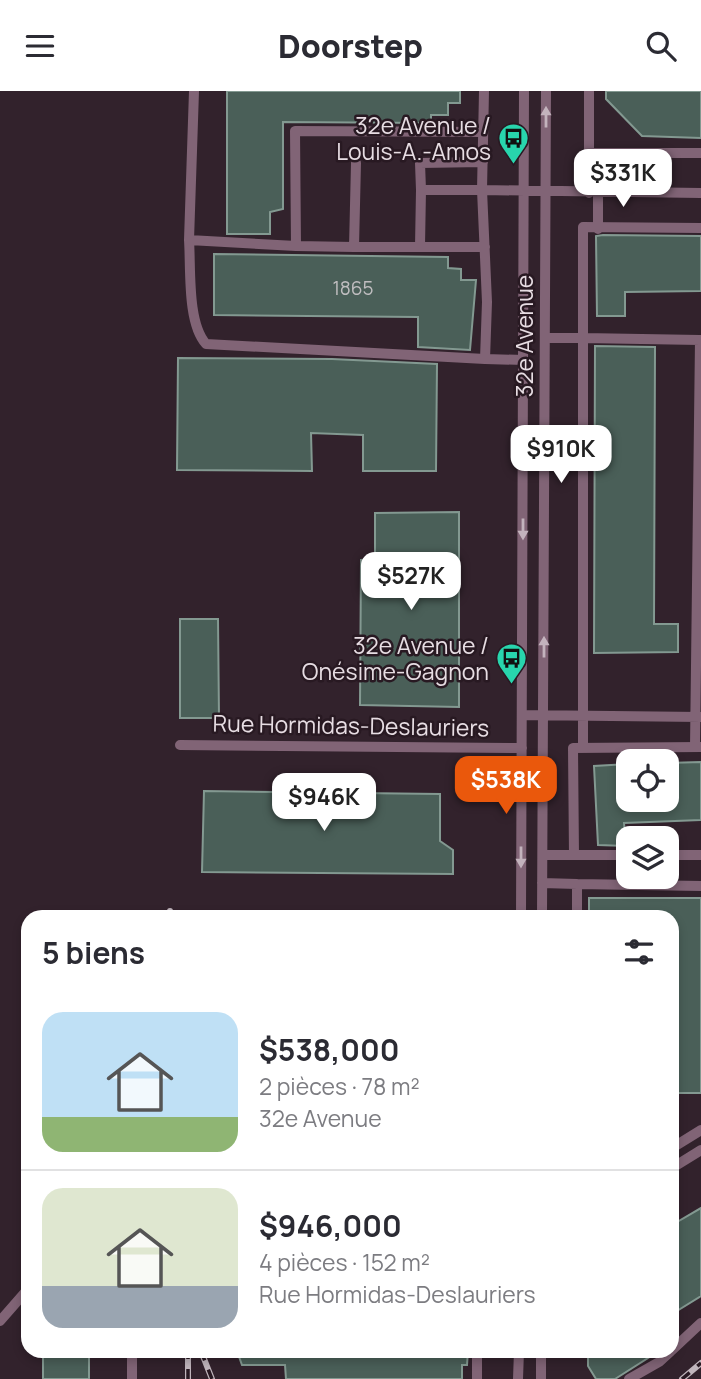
<!DOCTYPE html>
<html lang="fr">
<meta charset="utf-8">
<style>
body{margin:0;font-family:Manrope,sans-serif;background:#f7f7f7;color:#2b2b33;height:100vh;display:flex;flex-direction:column;font-size:26px;white-space:nowrap}
*{box-sizing:border-box;margin:0}
p{font-size:23px;color:#7c7c81}
.icon{flex:none;width:38px;height:38px;fill:none;stroke:currentColor;stroke-width:2;stroke-linecap:round;stroke-linejoin:round}
.map{position:relative;flex:1;overflow:hidden}
.sheet{position:absolute;left:21px;top:819px;width:658px;height:448px;display:flex;flex-direction:column;background:#fff;border-radius:21px;box-shadow:0 4px 10px #0003}
.sheet>*{flex:none}
.tools{position:absolute;left:616px;top:658px;display:grid;gap:14px}
.tools a{display:grid;place-items:center;width:63px;height:63px;border-radius:14px;background:#fff;box-shadow:0 4px 10px #0003;font-size:35px}
.price{position:absolute;translate:-50% -60px;padding:0 16px;border-radius:14px;background:#fff;color:#222;font-size:23px;line-height:46px;filter:drop-shadow(0 2px 4px #0008)}
.price::after{content:'';position:absolute;left:50%;top:42px;width:21px;height:16px;margin-left:-10px;background:inherit;clip-path:polygon(0 0,100% 0,50% 100%)}
.price.current{background:#ea580c;color:#fff}
ul{padding:0;list-style:none}
li{display:flex;align-items:center;gap:21px;height:175px;padding:0 21px}
li+li{border-top:2px solid #e1e1e2}
li span{display:grid;place-items:center;flex:none;width:196px;height:140px;border-radius:21px;color:#555}
li>.icon{margin-inline-start:auto}
span .icon{width:84px;height:84px;fill:#fffc;stroke-width:1}
li b{font-size:30px}
h2{display:flex;justify-content:space-between;align-items:center;height:84px;padding:0 21px;font-size:30px}
header{display:flex;justify-content:space-between;align-items:center;height:91px;padding:0 21px;background:#fff;font-size:32px;font-weight:800}
.map>svg:first-child{display:block}
.building{fill:#4a5f58;stroke:#839991;stroke-width:2}
.lines{fill:none;stroke-linecap:round;stroke-linejoin:round}
.minor{stroke:#816476;stroke-width:10}
.rail-casing{stroke:#c0b5bc;stroke-width:6}
.rail{stroke:#281922;stroke-width:3.5;stroke-dasharray:10;stroke-linecap:butt}
.oneway{fill:#c3b3bd}
.labels{text-anchor:middle;stroke-width:5;stroke-linejoin:round;paint-order:stroke}
.number-label{font-size:19px;fill:#c0bec0}
.poi-label{font-size:23px;fill:#e7dde3;stroke:#281922;text-anchor:end}
.street-label{font-size:23px;fill:#e7dde3;stroke:#281922}
</style>
<header><svg class="icon" aria-label="menu" viewBox="0 0 24 24"><path d="M4 6h16M4 12h16M4 18h16"/></svg>Doorstep<svg class="icon" aria-label="search" viewBox="0 0 24 24"><circle cx="10" cy="10" r="6"/><path d="M15 15l6 6"/></svg></header>
<div class="map">
<svg width="701" height="1288" viewBox="0 0 701 1288">
<rect width="100%" height="100%" fill="#32222c"/>
<!-- building -->
<path class="building" d="M227 0H460V12H448V24H431V32L283 31V118L270 121V143H227Z
M606 0H701V47L642 45 606 8Z
M603 144 701 145V200L625 201V225H597L596 145Z
M214 163 448 166V177L461 178V189H476L470 259 418 256V226L214 224Z
M595 255 655 256 654 533H678V561L594 562Z
M178 267 332 268 437 273 436 380H363V344L311 342 312 380 177 379Z
M459 421V616L360 614 361 469 375 468V422Z
M180 528H218L219 627H180Z
M701 671V729L624 732 626 755 598 754 594 675 628 673V709H667V672Z
M204 700 440 703V750L453 759V783L202 781Z
M589 807H701V1002H672V826H589Z
M701 1117V1205L672 1223V1134Z
M43 1260H89V1288H43Z
M237 1260H468L467 1274H462V1288H286L285 1274H242Z
M588 1260H659L615 1288H596L588 1275Z"/>
<g class="lines">
<!-- minor -->
<path class="minor" d="M194 0 189 149 296 155
M484 0 482 99 701 102
M589 62H701
M483 71 420 72 421 99H482L487 211 485 268 524 269
M356 72 354 156H485
M589 102V0
M598 138V102
M189 149C191 178 187 232 206 253L485 268
M420 155 421 99
M354 156 296 155 295 40 483 41
M546 247H583V136L701 137
M522 624 701 626
M180 654 522 657
M583 657V247L700 249 695 656
M543 764H628
M574 764 573 657 701 656
M667 764H701
M542 792 577 793V826
M577 793 701 795
M521 826 524 0
M542 826 546 0
M672 1057 701 1039
M672 1077 701 1059
M0 1230 28 1198
M672 1259 701 1232
M132 1260V1288
M477 1288V1260
M518 1288 519 1260
M541 1288V1260
M629 1288 659 1271 671 1260"/>
<defs>
<path id="rail" d="M170 826V820
M201 1260 212 1288
M188 1288V1260
M682 1288 701 1272"/>
</defs>
<!-- rail casing -->
<use href="#rail" class="rail-casing"/>
<!-- rail -->
<use href="#rail" class="rail"/>
</g>
<!-- one-way arrows -->
<defs><path id="oneway-solid" d="M-6-.8H1V-3.2L6.5 0L1 3.2V.8H-6Z" transform="scale(1.75)"/></defs>
<g class="oneway">
<use href="#oneway-solid" transform="translate(546 26) rotate(-90)"/>
<use href="#oneway-solid" transform="translate(523 438) rotate(90)"/>
<use href="#oneway-solid" transform="translate(544 556) rotate(-90)"/>
<use href="#oneway-solid" transform="translate(521 766) rotate(90)"/>
</g>
<!-- icons -->
<defs>
<symbol id="bus-pin" viewBox="-11 -11 22 30"><path d="M0 17L-7.5 6A9.5 9.5 0 1 1 7.5 6Z" fill="#28d5ad" stroke="#281922"/><path d="M-5-6H5V4H4V6H2V4H-2V6H-4V4H-5ZM-3.5-4V0h7V-4ZM-3.5 1.2v1.5H-2V1.2ZM2 1.2v1.5H3.5V1.2Z" fill="#111"/></symbol>
</defs>
<g fill-rule="evenodd">
<use href="#bus-pin" x="496" y="30" width="35" height="47"/>
<use href="#bus-pin" x="494" y="550" width="35" height="47"/>
</g>
<g class="labels">
<!-- number labels -->
<g class="number-label">
<text x="353" y="204">1865</text>
</g>
<!-- poi labels -->
<g class="poi-label">
<text x="491" y="43">32e Avenue /<tspan x="491" dy="26">Louis-A.-Amos</tspan></text>
<text x="489" y="563">32e Avenue /<tspan x="489" dy="26">Onésime-Gagnon</tspan></text>
</g>
<!-- street labels -->
<g class="street-label">
<text transform="translate(525 245) rotate(-90)" y="8">32e Avenue</text>
<text transform="translate(351 635) rotate(1)" y="8">Rue Hormidas-Deslauriers</text>
</g>
</g>
</svg>
<div class="tools">
<a><svg class="icon" aria-label="locate" viewBox="0 0 24 24"><circle cx="12" cy="12" r="6"/><path d="M12 2v4M12 18v4M2 12h4M18 12h4"/></svg></a>
<a><svg class="icon" aria-label="layers" viewBox="0 0 24 24"><path d="M12 4l9 5-9 5-9-5zM3 14l9 5 9-5"/></svg></a>
</div>
<b class="price" style="left:623px;top:118px">$331K</b>
<b class="price" style="left:561px;top:394px">$910K</b>
<b class="price" style="left:411px;top:521px">$527K</b>
<b class="price current" style="left:506px;top:725px">$538K</b>
<b class="price" style="left:324px;top:742px">$946K</b>
<section class="sheet">
<h2>5 biens<svg class="icon" aria-label="filters" viewBox="0 0 24 24"><path d="M4 7h16M4 17h16"/><circle cx="9" cy="7" r="2"/><circle cx="15" cy="17" r="2"/></svg></h2>
<ul>
<li><span style="background:linear-gradient(#bfe0f5 75%,#8fb573 0)"><svg class="icon" aria-label="home" viewBox="0 0 24 24"><path d="M3 11l9-7 9 7M6 9v11h12V9"/></svg></span><div><b>$538,000</b><p>2 pièces · 78 m²</p><p>32e Avenue</p></div></li>
<li><span style="background:linear-gradient(#dfe7d0 70%,#9aa5b1 0)"><svg class="icon" aria-label="home" viewBox="0 0 24 24"><path d="M3 11l9-7 9 7M6 9v11h12V9"/></svg></span><div><b>$946,000</b><p>4 pièces · 152 m²</p><p>Rue Hormidas-Deslauriers</p></div></li>
</ul>
</section>
</div>
